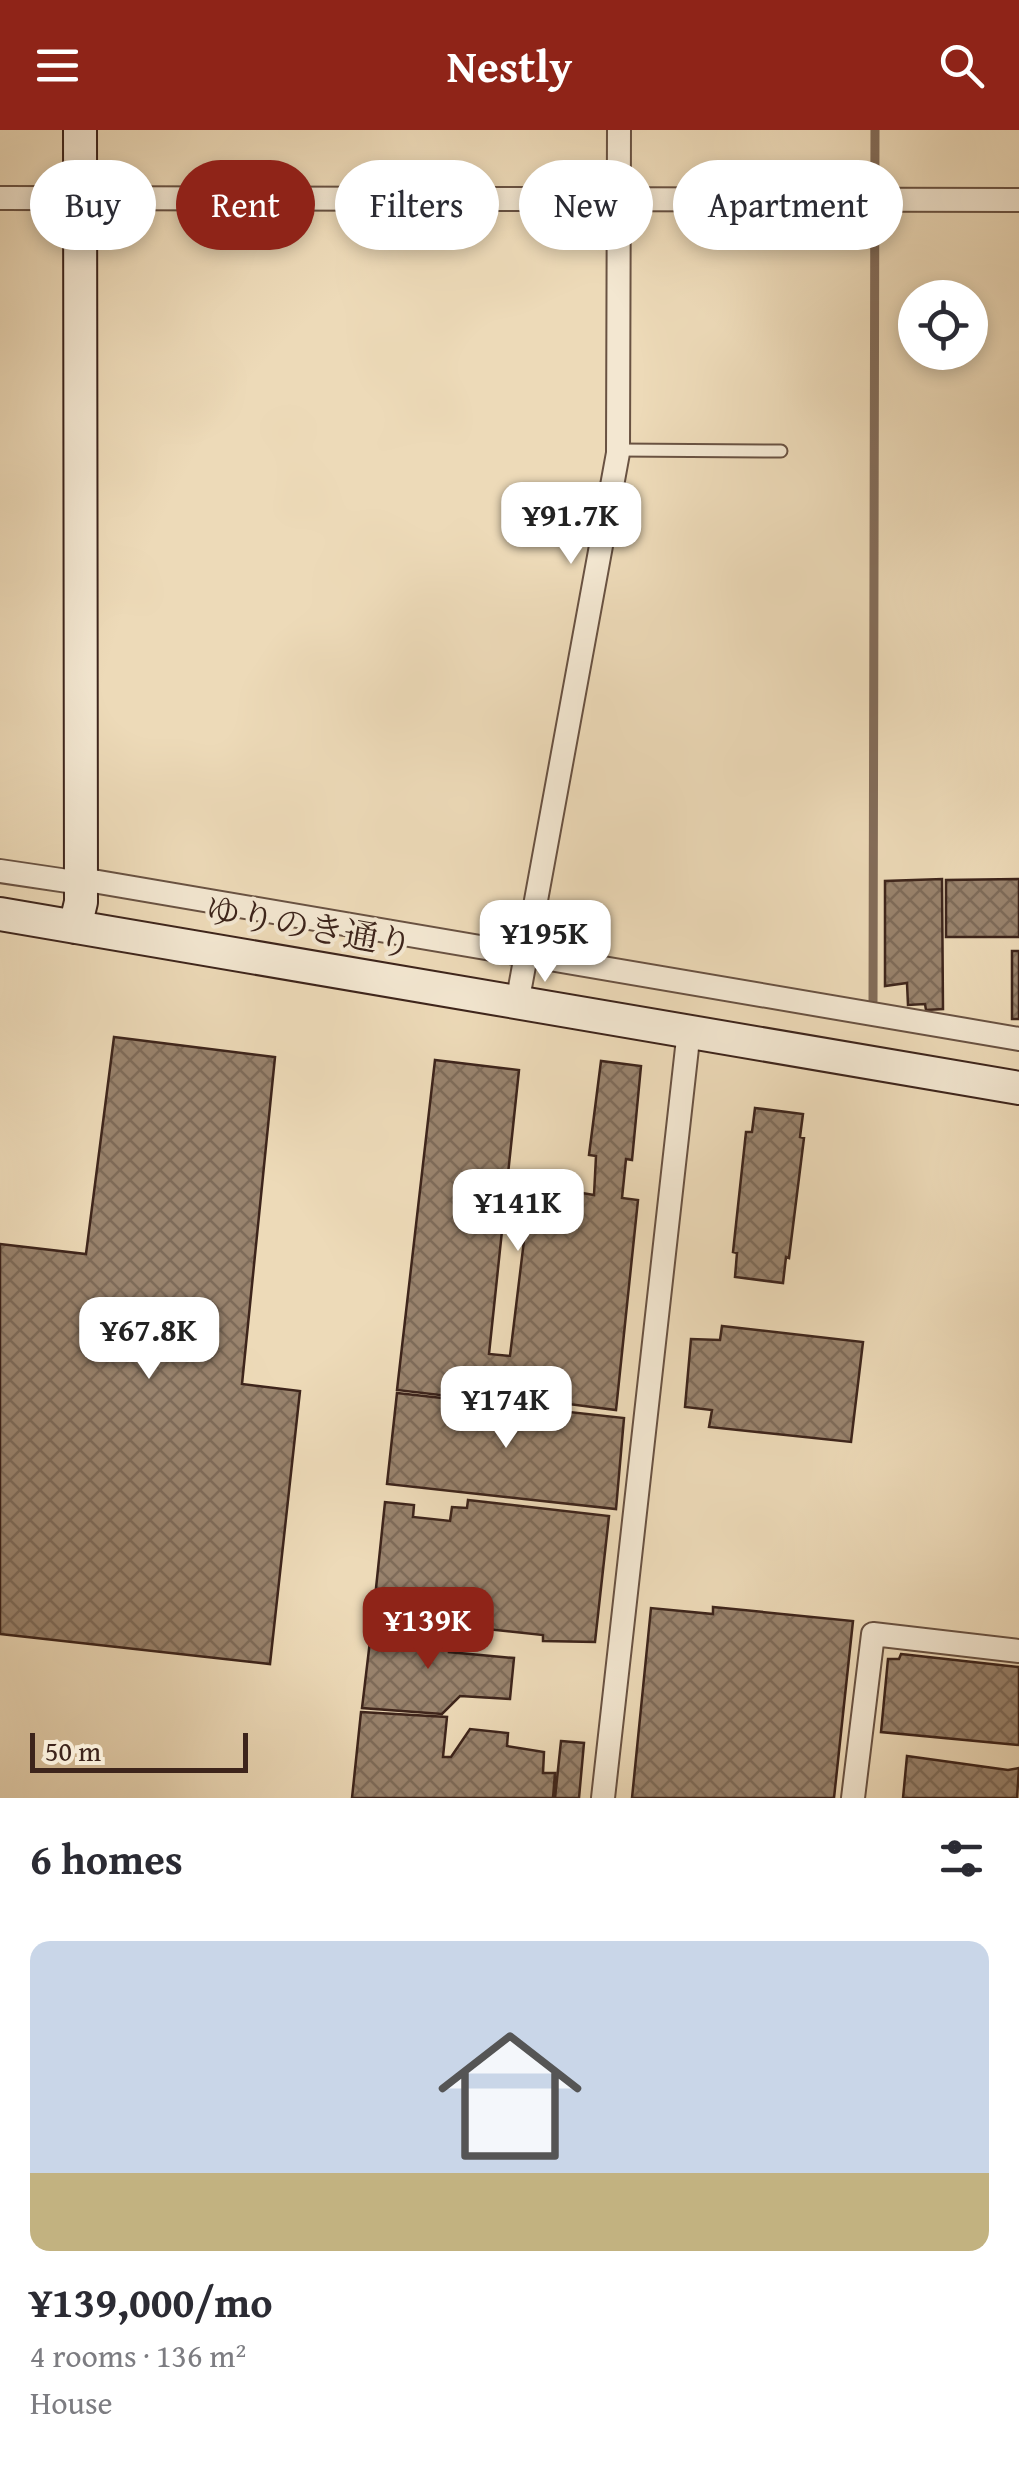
<!DOCTYPE html>
<meta charset="utf-8">
<style>
body{margin:0;font-family:"Gentium Book Plus","Noto Serif JP",serif;background:#f2f2f3;color:#2b2b33;height:100vh;display:flex;flex-direction:column;font-size:38px;white-space:nowrap}
*{box-sizing:border-box;margin:0}
p{font-size:32px;color:#7c7c81}
.icon{flex:none;width:55px;height:55px;fill:none;stroke:currentColor;stroke-width:2;stroke-linecap:round;stroke-linejoin:round}
.map{position:relative;height:1668px;overflow:hidden}
.drawer{display:flex;flex-direction:column;background:#fff;flex:1}
.drawer>*{flex:none}
.top-card{position:absolute;left:30px;top:30px;width:960px;height:90px;display:flex;gap:20px}
.controls{position:absolute;left:898px;top:150px;display:grid;gap:20px}
.controls a{display:grid;place-items:center;width:90px;height:90px;border-radius:50%;background:#fff;box-shadow:0 5px 15px #0003;font-size:50px}
.scale{position:absolute;left:30px;bottom:25px;width:218px;box-sizing:border-box;padding-left:10px;border:5px solid #3d241b;border-top:0;font-size:28px;line-height:35px;white-space:nowrap;color:#3d241b;-webkit-text-stroke:8px #f3e7d1;paint-order:stroke}
.price{position:absolute;translate:-50% -85px;padding:0 22px;border-radius:20px;background:#fff;color:#222;font-size:32px;line-height:65px;filter:drop-shadow(0 2px 5px #0008)}
.price::after{content:'';position:absolute;left:50%;top:60px;width:30px;height:22px;margin-left:-15px;background:inherit;clip-path:polygon(0 0,100% 0,50% 100%)}
.price.current{background:#8f2418;color:#fff}
ul{padding:0;list-style:none}
li{display:grid;align-content:center;gap:20px;height:530px;padding:0 30px}
li span{display:grid;place-items:center;height:310px;border-radius:20px;color:#555}
li>.icon{margin-inline-start:auto}
span .icon{width:180px;height:180px;fill:#fffc;stroke-width:1}
li b{font-size:42px}
h2{display:flex;justify-content:space-between;align-items:center;height:120px;padding:0 30px;font-size:42px}
.chip{padding:0 35px;border-radius:45px;background:#fff;box-shadow:0 5px 15px #0003;font-size:35px;line-height:90px}
.chip.current{background:#8f2418;color:#fff}
header{display:flex;justify-content:space-between;align-items:center;height:130px;padding:0 30px;background:#8f2418;color:#fff;font-size:45px;font-weight:700}
.map>svg:first-child{display:block}
.lines{fill:none;stroke-linecap:round;stroke-linejoin:round}
.stream{stroke:#836c59;stroke-width:9}
.building{fill:url(#building-cross-hatch);stroke:#3d241b;stroke-width:2.5}
.lane-casing{stroke:#695242;stroke-width:15}
.street-casing{stroke:#695242;stroke-width:26}
.secondary-casing{stroke:#3d241b;stroke-width:36}
.lane{stroke:#f3e7d1;stroke-width:11}
.street{stroke:#f3e7d1;stroke-width:22}
.secondary{stroke:#f3e7d1;stroke-width:32}
.labels{text-anchor:middle;stroke-width:8;stroke-linejoin:round;paint-order:stroke}
.street-label{font-size:35px;fill:#3d241b;stroke:#f3e7d1}
</style>
<header><svg class="icon" aria-label="menu" viewBox="0 0 24 24"><path d="M4 6h16M4 12h16M4 18h16"/></svg>Nestly<svg class="icon" aria-label="search" viewBox="0 0 24 24"><circle cx="10" cy="10" r="6"/><path d="M15 15l6 6"/></svg></header>
<div class="map">
<svg width="1019" height="1668" viewBox="0 0 1019 1668">
<defs>
<pattern id="building-cross-hatch" width="8" height="8" patternUnits="userSpaceOnUse" patternTransform="scale(2.5)"><rect width="8" height="8" fill="#99836d"/><path d="M0 0l8 8M0 8l8-8" fill="none" stroke="#7e6b59"/></pattern>
</defs>
<rect width="100%" height="100%" fill="#eddab8"/>
<filter id="stains"><feTurbulence type="fractalNoise" baseFrequency=".002" numOctaves="4"/><feColorMatrix values="0 0 0 0 .2 0 0 0 0 .09 0 0 0 0 .02 0 0 0 .5 -.17"/></filter>
<radialGradient id="worn" r=".72"><stop offset=".6" stop-color="#630" stop-opacity="0"/><stop offset="1" stop-color="#630" stop-opacity=".3"/></radialGradient>
<g class="lines">
<!-- stream -->
<path class="stream" d="M873 871 875 0"/>
</g>
<!-- building -->
<path class="building" d="M942 749 943 879 926 880 925 874 908 875 907 853 885 856V751Z
M1019 749V807H946V750Z
M1012 821H1019V889H1012Z
M114 907 275 927 242 1254 300 1261 270 1534 0 1504V1114L86 1124Z
M435 930 519 940 489 1224 510 1226 526 1094 572 1097 576 1062 594 1065 596 1026 589 1025 601 931 641 936 632 1030 626 1029 622 1068 638 1070 616 1280 561 1273 559 1279 397 1260Z
M755 978 803 984 800 1007 804 1008 789 1128 786 1127 783 1153 735 1147 737 1123 733 1122 746 1002H752Z
M722 1196 863 1212 851 1312 709 1297 712 1280 685 1277 691 1209 720 1210Z
M397 1263 624 1288 616 1379 387 1354Z
M468 1370 609 1386 595 1512 543 1511V1505L373 1487 385 1372 414 1375 413 1387 450 1391 452 1377 467 1378Z
M713 1477 853 1491 834 1668H632L651 1478 713 1484Z
M372 1494 451 1500 449 1522 514 1528 510 1569 460 1566 442 1584 362 1578Z
M901 1524 1019 1537V1615L881 1602 888 1529H899Z
M361 1582 447 1587 443 1627H451L470 1599 508 1603 507 1616 544 1622 543 1643H555L553 1668H352Z
M561 1611 584 1613 579 1668H555Z
M907 1626 1008 1640 1019 1638 1017 1668H903Z"/>
<g class="lines">
<defs>
<path id="lane" d="M618 320 781 321"/>
<path id="street" d="M0 68 1019 70
M0 741 81 753
M81 749 1019 909
M517 874 618 323 619 0
M603 1668 689 900
M853 1668 873 1504 1019 1521"/>
<path id="secondary" d="M0 784 1019 958
M75 797 81 772 80 0"/>
</defs>
<!-- lane casing -->
<use href="#lane" class="lane-casing"/>
<!-- street casing -->
<use href="#street" class="street-casing"/>
<!-- secondary casing -->
<use href="#secondary" class="secondary-casing"/>
<!-- lane -->
<use href="#lane" class="lane"/>
<!-- street -->
<use href="#street" class="street"/>
<!-- secondary -->
<use href="#secondary" class="secondary"/>
</g>
<g class="labels">
<!-- street labels -->
<g class="street-label">
<text transform="translate(309 797) rotate(10)" y="12">ゆりのき通り</text>
</g>
</g>
<rect width="100%" height="100%" filter="url(#stains)"/>
<rect width="100%" height="100%" fill="url(#worn)"/>
</svg>
<div class="controls">
<a><svg class="icon" aria-label="locate" viewBox="0 0 24 24"><circle cx="12" cy="12" r="6"/><path d="M12 2v4M12 18v4M2 12h4M18 12h4"/></svg></a>
</div>
<div class="scale">50 m</div>
<b class="price" style="left:571px;top:437px">¥91.7K</b>
<b class="price" style="left:545px;top:855px">¥195K</b>
<b class="price" style="left:518px;top:1124px">¥141K</b>
<b class="price" style="left:149px;top:1252px">¥67.8K</b>
<b class="price" style="left:506px;top:1321px">¥174K</b>
<b class="price current" style="left:428px;top:1542px">¥139K</b>
<div class="top-card">
<a class="chip">Buy</a>
<a class="chip current">Rent</a>
<a class="chip">Filters</a>
<a class="chip">New</a>
<a class="chip">Apartment</a>
</div>
</div>
<section class="drawer">
<h2>6 homes<svg class="icon" aria-label="filters" viewBox="0 0 24 24"><path d="M4 7h16M4 17h16"/><circle cx="9" cy="7" r="2"/><circle cx="15" cy="17" r="2"/></svg></h2>
<ul>
<li><span style="background:linear-gradient(#c9d6e8 75%,#c2b280 0)"><svg class="icon" aria-label="home" viewBox="0 0 24 24"><path d="M3 11l9-7 9 7M6 9v11h12V9"/></svg></span><div><b>¥139,000/mo</b><p>4 rooms · 136 m²</p><p>House</p></div></li>
</ul>
</section>
